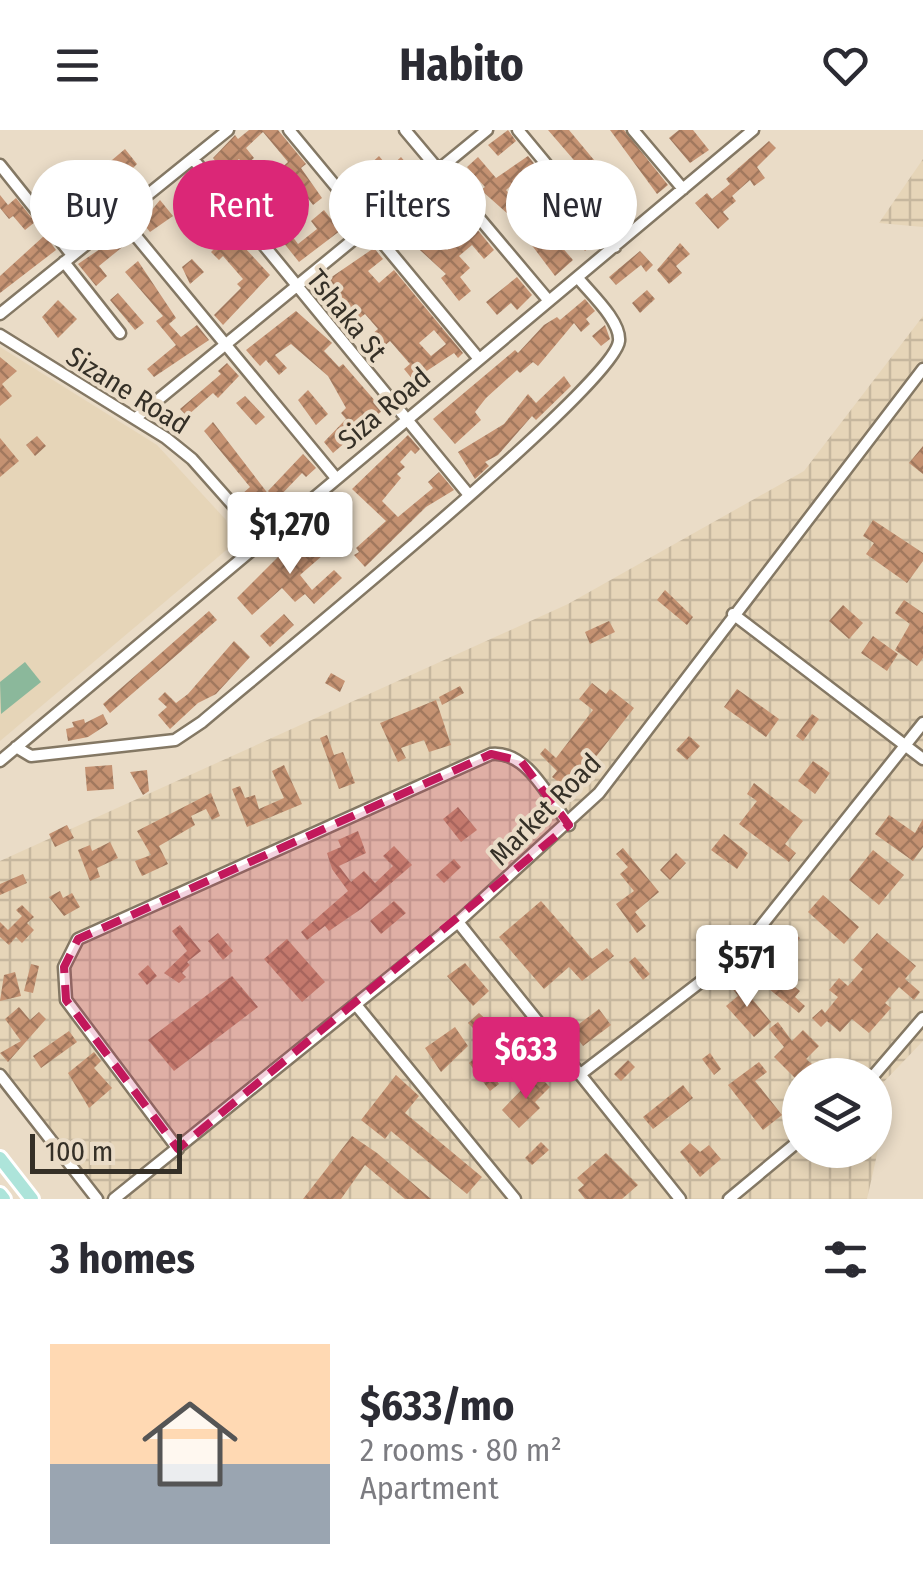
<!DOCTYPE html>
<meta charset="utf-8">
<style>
body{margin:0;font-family:"Fira Sans Condensed",sans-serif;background:#f2f2f3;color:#2b2b33;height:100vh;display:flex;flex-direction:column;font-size:38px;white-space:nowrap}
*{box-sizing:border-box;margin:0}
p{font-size:32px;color:#7c7c81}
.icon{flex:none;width:55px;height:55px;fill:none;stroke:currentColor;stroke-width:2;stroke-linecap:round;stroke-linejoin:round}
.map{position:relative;height:1069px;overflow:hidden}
.panel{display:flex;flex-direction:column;background:#fff;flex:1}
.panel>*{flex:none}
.guide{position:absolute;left:30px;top:30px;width:865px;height:90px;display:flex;gap:20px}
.fabs{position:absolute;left:782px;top:928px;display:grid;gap:20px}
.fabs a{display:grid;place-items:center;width:110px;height:110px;border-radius:50%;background:#fff;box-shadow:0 5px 15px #0003;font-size:50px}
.scale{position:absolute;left:30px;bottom:25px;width:152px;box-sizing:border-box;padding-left:10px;border:5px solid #353027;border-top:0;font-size:28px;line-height:35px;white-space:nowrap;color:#353027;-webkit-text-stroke:8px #eadcc7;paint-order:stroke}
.price{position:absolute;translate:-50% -85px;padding:0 22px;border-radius:10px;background:#fff;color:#222;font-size:32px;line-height:65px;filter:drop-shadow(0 2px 5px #0008)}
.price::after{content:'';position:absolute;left:50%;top:60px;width:30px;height:22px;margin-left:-15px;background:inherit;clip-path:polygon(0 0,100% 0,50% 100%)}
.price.active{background:#db2777;color:#fff}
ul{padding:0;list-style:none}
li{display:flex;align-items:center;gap:30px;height:250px;padding:0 50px}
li+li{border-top:2px solid #e1e1e2}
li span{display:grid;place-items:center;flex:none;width:280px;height:200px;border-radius:0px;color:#555}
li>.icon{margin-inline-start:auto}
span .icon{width:120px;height:120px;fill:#fffc;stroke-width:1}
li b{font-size:42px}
h2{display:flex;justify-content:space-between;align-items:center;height:120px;padding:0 50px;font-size:42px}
.pill{padding:0 35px;border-radius:45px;background:#fff;box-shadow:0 5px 15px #0003;font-size:35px;line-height:90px}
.pill.active{background:#db2777;color:#fff}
header{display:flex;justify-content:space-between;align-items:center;height:130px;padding:0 50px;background:#fff;font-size:45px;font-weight:700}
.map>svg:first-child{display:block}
.industrial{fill:url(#industrial-grid)}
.built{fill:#e6d5b8}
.grass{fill:#8bb89b}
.building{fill:url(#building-cross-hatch);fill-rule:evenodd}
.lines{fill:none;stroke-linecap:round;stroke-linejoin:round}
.minor-casing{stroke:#847864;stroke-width:15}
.major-casing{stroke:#fff;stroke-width:18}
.minor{stroke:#fff;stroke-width:10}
.major{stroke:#ade4da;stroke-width:12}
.marked{fill:#c2185b;fill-opacity:0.2;stroke:#c2185b;stroke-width:8;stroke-dasharray:20 12;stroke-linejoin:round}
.labels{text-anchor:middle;stroke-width:8;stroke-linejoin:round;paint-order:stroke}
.street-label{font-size:28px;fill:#353027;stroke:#eadcc7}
</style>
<header><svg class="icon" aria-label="menu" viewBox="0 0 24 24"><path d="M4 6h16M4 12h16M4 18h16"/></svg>Habito<svg class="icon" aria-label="heart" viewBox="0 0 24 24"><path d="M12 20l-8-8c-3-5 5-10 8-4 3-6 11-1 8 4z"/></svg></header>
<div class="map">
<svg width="923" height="1069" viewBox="0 0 923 1069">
<defs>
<pattern id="industrial-grid" width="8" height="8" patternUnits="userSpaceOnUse" patternTransform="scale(2.5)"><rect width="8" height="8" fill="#e6d5b8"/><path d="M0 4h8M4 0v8" fill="none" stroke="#c6b79e"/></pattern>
<pattern id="building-cross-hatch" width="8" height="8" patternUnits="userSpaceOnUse" patternTransform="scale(2.5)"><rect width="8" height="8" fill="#c59272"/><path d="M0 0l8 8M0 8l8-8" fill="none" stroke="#a1785e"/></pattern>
</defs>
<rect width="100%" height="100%" fill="#eadcc7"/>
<!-- industrial -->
<path class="industrial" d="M923 29V97L879 93Z
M923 186V911L875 961V945H800V1020H875V1016L878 1020 867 1069H88L0 956V731L568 474 804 341Z"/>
<!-- built -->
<path class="built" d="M0 217 157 315 226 390 231 416 0 611Z"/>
<!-- grass -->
<path class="grass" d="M25 532 41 552 1 584 0 552Z"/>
<!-- building -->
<path class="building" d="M249 0H278L306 34 301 38 322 68 313 75 303 62 300 65 279 40 288 32 263 2 246 18 254 28 245 36 239 29 224 42 213 28 235 5 238 9Z
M508 0 516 11 498 26 488 15Z
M548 0H569L634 78 623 87Z
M610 0H624L668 55 657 64Z
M679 0H693L709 20 690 33 669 8Z
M769 11 776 18 757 37 765 48 754 56 750 50 732 66 736 71 723 82 729 89 718 99 695 73 707 63 712 69 730 54 726 49Z
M125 19 137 34 103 68 77 39 88 30 98 42Z
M379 26 389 38 401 27 407 34 386 57 367 37Z
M528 26 597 111 585 121 552 83 546 66 524 44 506 60 524 81 528 78 573 130 555 146 509 85 481 60 485 57 467 37 478 27 496 48Z
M251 40 258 47 253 52 272 72 276 69 294 93 285 101 259 71 255 76 247 68 251 64 239 51Z
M441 57 451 68 442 76 448 84 430 100 447 120 462 107 450 93 463 82 494 120 484 129 472 115 459 126 470 138 460 147 471 161 459 171 441 148 446 144 409 110 423 98 411 85Z
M0 65 8 75 16 68 35 92 25 100 13 86 9 89 0 78Z
M160 70 173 86 150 102 142 92Z
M342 79 353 91 299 132 283 112 292 106 298 114 317 99 311 91 324 80 331 89Z
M214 95 226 109 232 104 270 145 223 195 214 185 241 158 237 154 243 149 223 126 219 130 211 122 216 117 204 103Z
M45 105 56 120 0 163V146Z
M119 106 126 114 99 136 107 146 96 156 78 134Z
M680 113 690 124 676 136 682 143 669 154 657 140Z
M374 118 383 129 368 141 379 153 394 140 463 223 458 228 454 223 413 250 404 239 410 234 390 211 383 217 372 204 378 199 365 184 356 191 339 171 333 176 317 157ZM434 200 446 214 431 226 419 213Z
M640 121 653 135 646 142 641 135 616 155 609 147Z
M192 129 204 142 190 154 182 137Z
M138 131 176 188 169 194 181 207 197 195 209 210 154 247 147 239 176 215 156 191 163 186 125 142Z
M517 147 532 165 517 180 511 173 497 185 486 172Z
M647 160 655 169 640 183 632 173Z
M118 163 144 193 135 200 110 170Z
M585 169 595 181 586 189 590 194 581 202 574 193 538 236 533 232 520 243 517 240 486 268 475 282 481 290 455 314 433 289 515 220 518 223 544 195 557 187 560 190Z
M58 170 77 189 58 208 42 187Z
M296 181 332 213 324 221 339 237 343 234 383 280 333 323 324 312 346 289 341 283 346 278 328 246 291 214 275 225 287 238 279 245 266 230 260 236 246 220Z
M605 195 610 209 601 216 592 206Z
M0 227 17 241 2 254 12 266 0 276Z
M227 233 239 246 218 268 213 263 187 286 180 279 221 244 218 241Z
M564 246 571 256 536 290 532 286 498 325 485 332 489 336 475 349 458 322 504 294 528 264 536 273Z
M308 260 328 284 316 295 298 270Z
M245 266 265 287 256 295 236 273Z
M213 292 269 365 254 378 242 364 250 357 204 301Z
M408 305 420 319 415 324 411 320 400 332 405 337 397 344 401 348 382 371 398 387 433 358 428 352 439 342 454 360 426 377 365 437 354 425 359 422 356 418 386 391 352 359Z
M37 306 46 316 35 326 26 315Z
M0 308 19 331 0 347Z
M923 316V344L909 333Z
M303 324 316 338 306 347 302 343 276 370 268 361Z
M873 390 923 423V431L907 453 866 424 874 413 863 406Z
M315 402 330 419 300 445 312 460 334 440 342 448 314 474 305 464 295 472 282 458 252 485 237 468 281 424 285 428Z
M665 460 693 487 687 495 657 470Z
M904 470 923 483V528L917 536 895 520 910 494 895 483Z
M843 475 863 493 849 509 829 491Z
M209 481 217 490 110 583 103 574Z
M284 484 294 495 270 517 260 506Z
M609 491 615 502 590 514 585 502Z
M873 506 898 524 887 541 861 523Z
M234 511 250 527 216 564 198 573 170 599 158 585 167 577 158 569 165 562 176 573 188 564Z
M331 543 345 551 340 562 325 553Z
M592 553 606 564 610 559 634 578 577 651 572 647 564 656 552 647 557 641 540 624 545 618 556 628 593 580 579 569Z
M460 556 464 563 442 575 439 567Z
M737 559 779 589 766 607 724 577Z
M436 570 451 615 429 622 424 610 401 618 406 628 398 632 380 593Z
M103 584 108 594 88 607 68 611 66 599 74 597 72 592 84 589 85 593Z
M812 584 819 589 803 611 796 606Z
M327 605 334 625 343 622 355 653 339 659 320 608Z
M689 606 700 616 687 630 676 620Z
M813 631 830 643 815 664 798 651Z
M112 635 114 659 87 661 85 637Z
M284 635 302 674 247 697 232 659 240 656 245 668 255 665 259 679 284 668 272 641Z
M147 640 149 661 143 665 130 642Z
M754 653 803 691 785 714 796 723 789 732 739 694 757 671 747 664Z
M211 663 220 686 212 690 206 679 191 686 195 695 159 716 168 734 142 746 135 731 151 725 137 701Z
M458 677 477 700 461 712 443 689Z
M889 685 915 703 923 689V717L913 731 875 704Z
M67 695 74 708 55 717 49 704Z
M358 701 366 723 339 736 351 752 364 741 375 753 393 736 383 726 394 716 412 735 361 779 329 801 325 796 307 810 301 802 348 761 332 739 327 723 341 717 338 710Z
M724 704 748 723 737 739 711 720Z
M110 712 118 728 97 738 100 747 90 751 78 720 90 715 92 721Z
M623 718 659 762 635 782 646 796 637 803 616 774 634 761 620 744 628 737 616 724Z
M873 720 904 745 879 775 849 750Z
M676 723 686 733 670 750 660 740Z
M454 729 461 737 444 753 436 745Z
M23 744 27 753 0 765V754Z
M60 761 63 768 72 763 80 777 64 786 49 767Z
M823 765 859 797 844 814 808 782Z
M394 771 406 783 381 804 370 791Z
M541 771 592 829 607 818 614 826 582 851 569 837 544 859 499 807Z
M22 775 34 787 27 793 34 800 22 813 16 807 9 815 0 807V792L8 800 22 786 16 780Z
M180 795 201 821 187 832 190 835 182 843 186 847 179 853 164 843 187 821 172 801Z
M789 799 800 808 775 841 800 861 795 867 805 876 799 883 755 848Z
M218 803 233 821 223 830 208 811Z
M877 803 916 836 905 849 920 862 914 870 899 857 885 873 891 878 869 903 852 889 840 902 827 891 821 897 812 888 822 879 825 883 838 867 829 860 839 848 848 856 863 839 853 830Z
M287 809 325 852 302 872 264 829Z
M635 827 650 844 643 850 629 832Z
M465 833 489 861 473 876 447 846Z
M31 834 39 836 33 863 24 861Z
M148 835 157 846 147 855 138 844Z
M15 842 21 866 0 871 4 845Z
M232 846 258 877 174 941 148 910Z
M735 848 771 892 754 907 726 876 738 866 728 853Z
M19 877 30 890 39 882 46 889 8 932 0 923 21 911 5 889Z
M599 879 611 895 583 916 571 900Z
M479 883 491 894 480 905 468 893Z
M778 892 792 911 803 900 819 916 806 929 812 934 797 950 774 927 784 917 769 899Z
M455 897 468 916 441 942 425 918Z
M69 901 77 912 41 938 33 926Z
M493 913 508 931 492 944 499 954 490 961 469 933Z
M94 922 101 931 94 938 112 958 89 978 68 943Z
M710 923 721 939 714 945 702 929Z
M628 930 635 937 621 951 614 944Z
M759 932 767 942 755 951 782 985 763 1000 728 955Z
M537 944 550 957 535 972 540 978 519 998 502 980Z
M396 945 419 966 405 983 482 1047 467 1064 391 1001 385 1009 361 990Z
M683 955 693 968 653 999 643 987Z
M352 1006 377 1023 431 1069H405L365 1035 341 1069H303Z
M541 1012 549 1020 532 1035 525 1028Z
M690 1013 700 1022 709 1015 721 1029 700 1047 680 1022Z
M606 1023 638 1055 622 1069H585L578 1060 584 1055 577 1048Z"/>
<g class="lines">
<defs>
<path id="minor" d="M289 0 479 229
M405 0 549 171
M518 0 615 117
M633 0 683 59
M193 29 469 365
M0 35 72 125
M121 88 336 348
M64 132 120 203
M0 184 228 0
M0 205 166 308 192 329 263 409
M137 287 487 0
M733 484 923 629
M16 617 31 626 175 610 202 592C258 544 615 255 619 211 621 191 590 163 578 148
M0 631 753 0
M458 792 680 1069
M357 876 515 1069
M582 943 742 820 923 593
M0 945 97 1069
M874 945 923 888
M178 1019 66 870 64 837 78 809 491 624C527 620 549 668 569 695
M114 1069 458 792 599 663 923 239
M729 1069 800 1010"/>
<path id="major" d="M0 1028 32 1069
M0 1064 4 1069"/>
</defs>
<!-- minor casing -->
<use href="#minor" class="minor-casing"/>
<!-- major casing -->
<use href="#major" class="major-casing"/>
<!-- minor -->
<use href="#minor" class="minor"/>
<!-- major -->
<use href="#major" class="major"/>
</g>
<!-- marked area -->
<path class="marked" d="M491 624 521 631 569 695 178 1019 66 870 64 837 78 809Z"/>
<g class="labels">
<!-- street labels -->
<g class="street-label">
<text transform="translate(347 185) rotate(51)" y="10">Tshaka St</text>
<text transform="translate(128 260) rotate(32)" y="10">Sizane Road</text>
<text transform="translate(384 278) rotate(-40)" y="10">Siza Road</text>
<text transform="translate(545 679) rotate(-45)" y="10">Market Road</text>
</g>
</g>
</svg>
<div class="fabs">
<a><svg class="icon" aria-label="layers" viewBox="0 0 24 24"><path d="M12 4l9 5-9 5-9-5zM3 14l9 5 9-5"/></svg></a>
</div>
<div class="scale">100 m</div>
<b class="price" style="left:290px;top:447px">$1,270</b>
<b class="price" style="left:747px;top:880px">$571</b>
<b class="price active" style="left:526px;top:972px">$633</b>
<div class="guide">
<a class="pill">Buy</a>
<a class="pill active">Rent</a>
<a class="pill">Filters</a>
<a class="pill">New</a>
</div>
</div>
<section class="panel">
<h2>3 homes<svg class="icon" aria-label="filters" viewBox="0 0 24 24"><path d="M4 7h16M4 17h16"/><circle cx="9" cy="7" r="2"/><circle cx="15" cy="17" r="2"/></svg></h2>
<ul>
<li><span style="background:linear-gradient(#ffd9b3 60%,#9aa5b1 0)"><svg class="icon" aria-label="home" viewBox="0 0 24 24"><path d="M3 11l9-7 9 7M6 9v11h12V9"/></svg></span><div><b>$633/mo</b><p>2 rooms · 80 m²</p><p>Apartment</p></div></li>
</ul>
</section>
